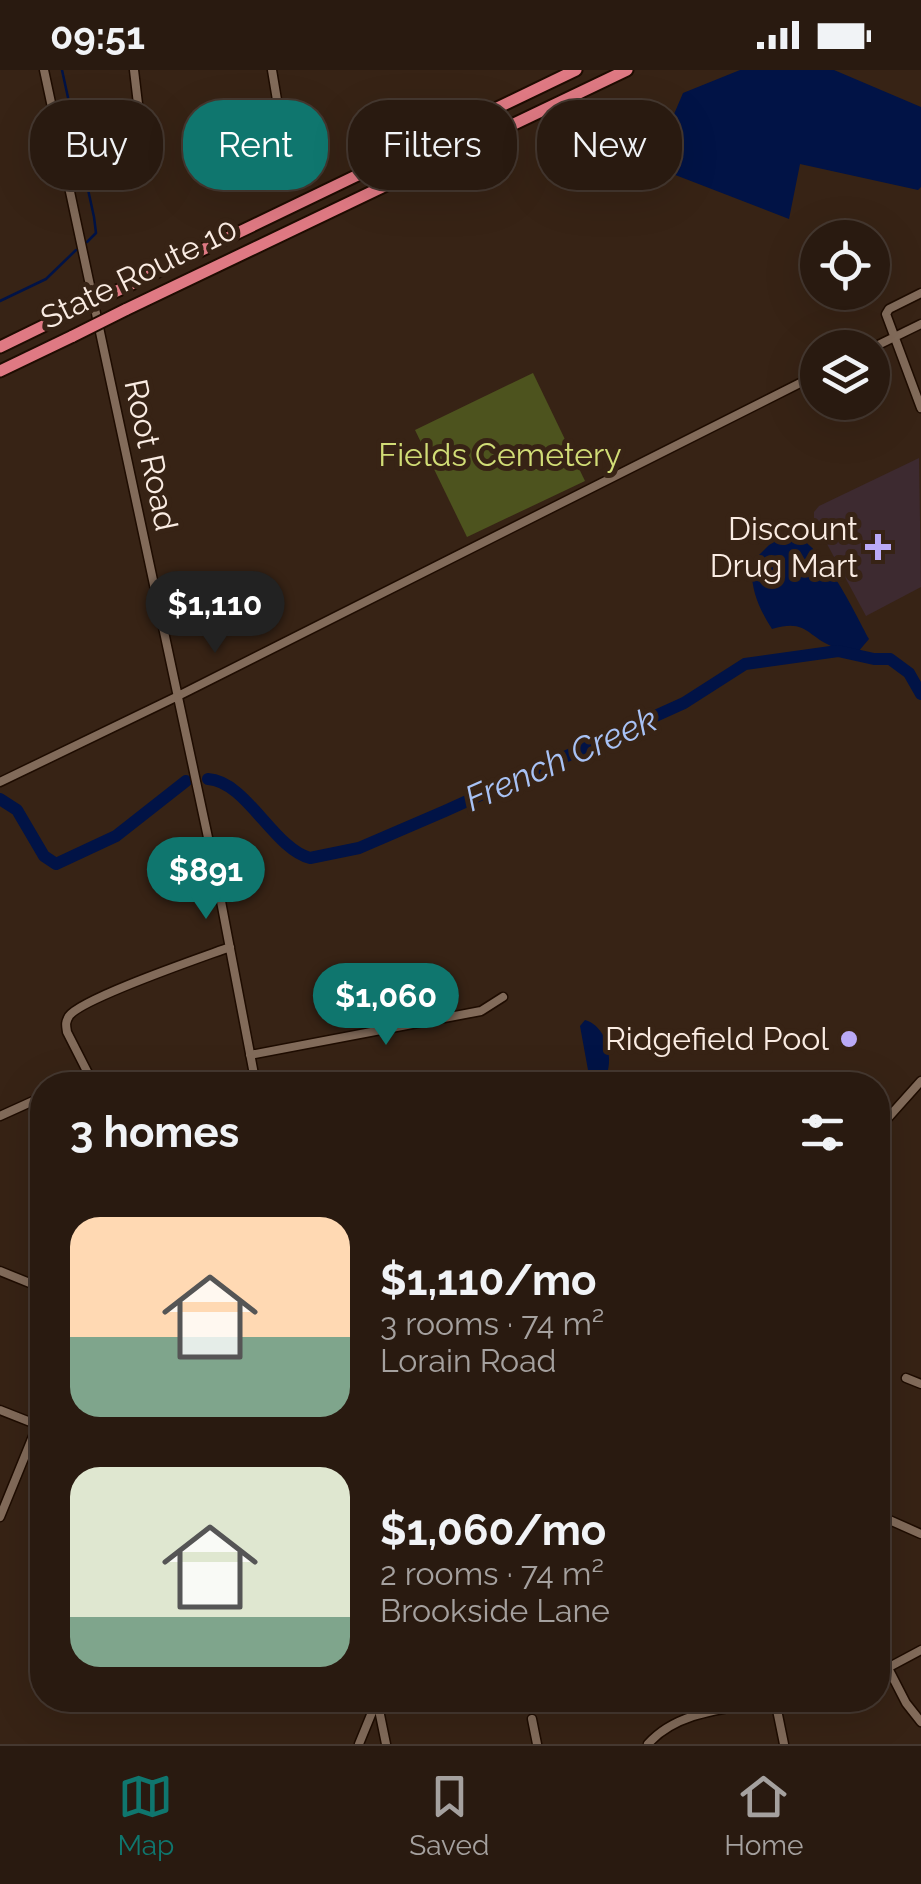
<!DOCTYPE html>
<meta charset="utf-8">
<style>
body{margin:0;font-family:Raleway,sans-serif;background:#312319;color:#f1f3f6;height:100vh;display:flex;flex-direction:column;font-size:38px;white-space:nowrap}
*{box-sizing:border-box;margin:0}
p{font-size:32px;color:#a5a19f}
.icon{flex:none;width:55px;height:55px;fill:none;stroke:currentColor;stroke-width:2;stroke-linecap:round;stroke-linejoin:round}
.map{position:relative;flex:1;overflow:hidden}
.panel{position:absolute;left:30px;top:1002px;width:860px;height:640px;display:flex;flex-direction:column;background:#291a10;border-radius:40px;box-shadow:0 10px 40px #0002,0 0 0 2px #453830}
.panel>*{flex:none}
.top-card{position:absolute;left:30px;top:30px;width:862px;height:90px;display:flex;gap:20px}
.tools{position:absolute;left:800px;top:150px;display:grid;gap:20px}
.tools a{display:grid;place-items:center;width:90px;height:90px;border-radius:50%;background:#291a10;box-shadow:0 10px 40px #0002,0 0 0 2px #453830;font-size:50px}
.price{position:absolute;translate:-50% -85px;padding:0 22px;border-radius:35px;background:#0f766e;color:#fff;font-size:32px;line-height:65px;filter:drop-shadow(0 2px 5px #0008)}
.price::after{content:'';position:absolute;left:50%;top:60px;width:30px;height:22px;margin-left:-15px;background:inherit;clip-path:polygon(0 0,100% 0,50% 100%)}
.price.current{background:#222;color:#fff}
ul{padding:0;list-style:none}
li{display:flex;align-items:center;gap:30px;height:250px;padding:0 40px}
li span{display:grid;place-items:center;flex:none;width:280px;height:200px;border-radius:30px;color:#555}
li>.icon{margin-inline-start:auto}
span .icon{width:120px;height:120px;fill:#fffc;stroke-width:1}
li b{font-size:42px}
h2{display:flex;justify-content:space-between;align-items:center;height:120px;padding:0 40px;font-size:42px}
.chip{padding:0 35px;border-radius:40px;background:#291a10;box-shadow:0 10px 40px #0002,0 0 0 2px #453830;font-size:35px;line-height:90px}
.chip.current{background:#0f766e;color:#fff}
.status{display:flex;justify-content:space-between;align-items:center;height:70px;padding:0 50px;background:#291a10;direction:ltr}
.status svg{height:28px;fill:currentColor}
.menu{display:flex;justify-content:space-around;align-items:center;height:140px;border-top:2px solid #453830;background:#291a10;font-size:28px;color:#a5a19f}
.menu a{display:grid;justify-items:center;gap:5px}
.menu .current{color:#0f766e}
.map>svg:first-child{display:block}
.commercial{fill:#3d2a30}
.green{fill:#4d531e}
.water{fill:#011346}
.lines{fill:none;stroke-linecap:round;stroke-linejoin:round}
.stream{stroke:#011346;stroke-width:2.5}
.river{stroke:#011346;stroke-width:12}
.minor-casing{stroke:#1e0c01;stroke-width:11}
.highway-casing{stroke:#1e0c01;stroke-width:15}
.minor{stroke:#826b5a;stroke-width:8}
.highway{stroke:#df7983;stroke-width:11}
.highway-bridge-casing{stroke:#1e0c01;stroke-width:15;stroke-linecap:butt}
.highway-bridge{stroke:#df7983;stroke-width:11}
.poi-dot{fill:#baaaf6;stroke:#372315;stroke-width:4}
.labels{text-anchor:middle;stroke-width:10;stroke-linejoin:round;paint-order:stroke}
.street-label{font-size:32px;fill:#faece3;stroke:#372315}
.park-label{font-size:32px;fill:#d1dd76;stroke:#372315}
.poi-label{font-size:32px;fill:#faece3;stroke:#372315;text-anchor:end}
.water-label{font-size:35px;font-style:italic;fill:#a8c2f5;stroke:#372315}
</style>
<div class="status"><b>09:51</b><svg viewBox="0 0 49 12"><path d="M0 12V9h3v3zM5 12V6h3v6zM10 12V3h3v9zM15 12V0h3v12zM26 1h20v11H26zM47 4h2v5h-2z"/></svg></div>
<div class="map">
<svg width="921" height="1674" viewBox="0 0 921 1674">
<rect width="100%" height="100%" fill="#372315"/>
<!-- commercial -->
<path class="commercial" d="M919 388 921 517 866 546 814 450V442L819 436Z"/>
<!-- green -->
<path class="green" d="M533 303 585 411 467 467 415 360Z"/>
<!-- water -->
<path class="water" d="M740 0H834L921 37V117L918 120 800 94 789 149 652 96 683 23Z
M794 466C822 473 855 543 869 569L858 582C850 580 840 580 833 577 805 565 807 549 772 559 758 537 750 518 752 492L775 469Z
M585 950C606 956 613 985 607 1004L595 1005 588 1000 580 956Z"/>
<g class="lines">
<!-- stream -->
<path class="stream" d="M62 0 94 147 96 163 87 172
M0 231 46 209 76 180"/>
<!-- river -->
<path class="river" d="M208 709C246 711 274 779 310 788L359 778 445 741 684 633 745 594 838 581 874 589H890L909 603 921 624
M0 729 17 740 44 786 56 794 116 766 186 711"/>
<defs>
<path id="minor" d="M44 0 216 805 256 1015
M134 0 138 34 155 89
M272 0 277 30
M921 223 889 239 886 244 921 338
M872 278 921 254
M0 712 176 627 818 304
M250 985 481 941 503 927
M70 1015 89 1006
M94 1015 67 962C66 955 65 953 69 946 82 928 203 887 230 877
M0 1046 42 1027
M878 1059 921 1011
M0 1201 42 1218
M906 1308 921 1314
M0 1340 38 1355
M878 1445 921 1464
M0 1447 42 1344
M888 1598 906 1633 921 1652
M878 1603 921 1580
M377 1630 386 1674
M775 1630 784 1674
M532 1649 537 1674
M359 1674 377 1630
M648 1674C679 1639 732 1639 775 1630"/>
<path id="highway" d="M121 219 576 0
M125 240 627 0
M0 277 76 240
M0 301 73 266"/>
</defs>
<!-- minor casing -->
<use href="#minor" class="minor-casing"/>
<!-- highway casing -->
<use href="#highway" class="highway-casing"/>
<!-- minor -->
<use href="#minor" class="minor"/>
<!-- highway -->
<use href="#highway" class="highway"/>
<defs>
<path id="highway-bridge" d="M76 240 121 219
M73 266 125 240"/>
</defs>
<!-- highway-bridge casing -->
<use href="#highway-bridge" class="highway-bridge-casing"/>
<!-- highway-bridge -->
<use href="#highway-bridge" class="highway-bridge"/>
</g>
<!-- markers -->
<g class="poi-dot">
<path d="M873 462h10v10h10v10h-10v10h-10v-10h-10v-10h10z"/>
<circle cx="849" cy="969" r="10"/>
</g>
<g class="labels">
<!-- street labels -->
<g class="street-label">
<text transform="translate(139 203) rotate(-26)" y="11">State Route 10</text>
<text transform="translate(151 385) rotate(78)" y="11">Root Road</text>
</g>
<!-- park labels -->
<g class="park-label">
<text x="500" y="396">Fields Cemetery</text>
</g>
<!-- poi labels -->
<g class="poi-label">
<text x="858" y="470">Discount<tspan x="858" dy="37">Drug Mart</tspan></text>
<text x="829" y="980">Ridgefield Pool</text>
</g>
<!-- water labels -->
<g class="water-label">
<text transform="translate(561 689) rotate(-24)" y="12">French Creek</text>
</g>
</g>
</svg>
<div class="tools">
<a><svg class="icon" aria-label="locate" viewBox="0 0 24 24"><circle cx="12" cy="12" r="6"/><path d="M12 2v4M12 18v4M2 12h4M18 12h4"/></svg></a>
<a><svg class="icon" aria-label="layers" viewBox="0 0 24 24"><path d="M12 4l9 5-9 5-9-5zM3 14l9 5 9-5"/></svg></a>
</div>
<b class="price current" style="left:215px;top:586px">$1,110</b>
<b class="price" style="left:206px;top:852px">$891</b>
<b class="price" style="left:386px;top:978px">$1,060</b>
<div class="top-card">
<a class="chip">Buy</a>
<a class="chip current">Rent</a>
<a class="chip">Filters</a>
<a class="chip">New</a>
</div>
<section class="panel">
<h2>3 homes<svg class="icon" aria-label="filters" viewBox="0 0 24 24"><path d="M4 7h16M4 17h16"/><circle cx="9" cy="7" r="2"/><circle cx="15" cy="17" r="2"/></svg></h2>
<ul>
<li><span style="background:linear-gradient(#ffd9b3 60%,#7fa58c 0)"><svg class="icon" aria-label="home" viewBox="0 0 24 24"><path d="M3 11l9-7 9 7M6 9v11h12V9"/></svg></span><div><b>$1,110/mo</b><p>3 rooms · 74 m²</p><p>Lorain Road</p></div></li>
<li><span style="background:linear-gradient(#dfe7d0 75%,#7fa58c 0)"><svg class="icon" aria-label="home" viewBox="0 0 24 24"><path d="M3 11l9-7 9 7M6 9v11h12V9"/></svg></span><div><b>$1,060/mo</b><p>2 rooms · 74 m²</p><p>Brookside Lane</p></div></li>
</ul>
</section>
</div>
<nav class="menu">
<a class="current"><svg class="icon" aria-label="map" viewBox="0 0 24 24"><path d="M3 6l6-2 6 2 6-2v14l-6 2-6-2-6 2zM9 4v14M15 6v14"/></svg>Map</a>
<a><svg class="icon" aria-label="saved" viewBox="0 0 24 24"><path d="M7 4h10v16l-5-4-5 4z"/></svg>Saved</a>
<a><svg class="icon" aria-label="home" viewBox="0 0 24 24"><path d="M3 11l9-7 9 7M6 9v11h12V9"/></svg>Home</a>
</nav>
